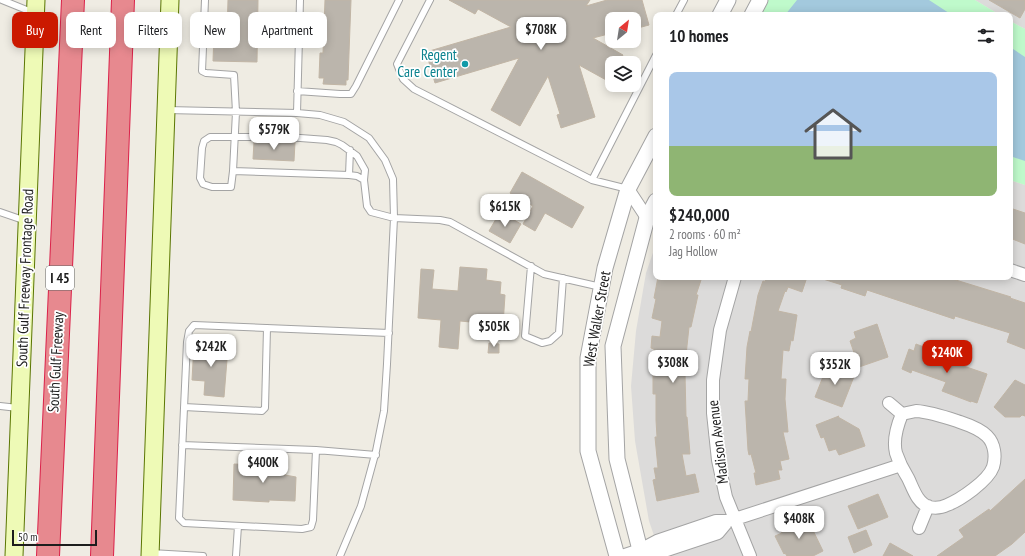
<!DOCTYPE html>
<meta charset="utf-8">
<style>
body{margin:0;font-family:"PT Sans Narrow",sans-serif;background:#f6f6f6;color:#202124;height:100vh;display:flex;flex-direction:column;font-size:15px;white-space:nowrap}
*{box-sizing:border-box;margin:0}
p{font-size:13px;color:#757577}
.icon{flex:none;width:22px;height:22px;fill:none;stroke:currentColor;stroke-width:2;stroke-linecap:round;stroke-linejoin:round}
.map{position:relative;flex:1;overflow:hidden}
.panel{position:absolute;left:653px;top:12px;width:360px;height:268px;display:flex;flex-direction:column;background:#fff;border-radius:8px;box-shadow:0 2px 10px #0003}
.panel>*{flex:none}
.hud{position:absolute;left:12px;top:12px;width:380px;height:36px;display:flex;gap:8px}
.needle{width:26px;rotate:30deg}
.tools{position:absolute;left:605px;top:12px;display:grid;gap:8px}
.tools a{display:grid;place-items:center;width:36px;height:36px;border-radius:8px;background:#fff;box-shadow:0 2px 10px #0003;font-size:20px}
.scale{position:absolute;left:12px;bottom:10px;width:85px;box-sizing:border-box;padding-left:4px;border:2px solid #1d1d1d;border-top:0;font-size:11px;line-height:14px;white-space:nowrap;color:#1d1d1d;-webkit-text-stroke:3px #fff;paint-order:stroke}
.price{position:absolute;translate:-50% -34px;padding:0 9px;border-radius:8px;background:#fff;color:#222;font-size:13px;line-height:26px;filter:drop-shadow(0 1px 2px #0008)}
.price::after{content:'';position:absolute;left:50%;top:24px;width:12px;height:9px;margin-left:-6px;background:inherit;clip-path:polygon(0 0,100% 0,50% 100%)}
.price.selected{background:#cb1900;color:#fff}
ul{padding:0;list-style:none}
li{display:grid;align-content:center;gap:8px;height:212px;padding:0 16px}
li+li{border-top:1px solid #e0e0e0}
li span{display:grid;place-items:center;height:124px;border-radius:8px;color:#555}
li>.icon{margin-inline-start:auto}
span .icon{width:72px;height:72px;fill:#fffc;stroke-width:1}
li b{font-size:17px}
h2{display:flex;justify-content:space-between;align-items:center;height:48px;padding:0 16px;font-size:17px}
.tag{padding:0 14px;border-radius:8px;background:#fff;box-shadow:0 2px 10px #0003;font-size:14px;line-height:36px}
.tag.selected{background:#cb1900;color:#fff}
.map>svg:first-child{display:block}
.residential{fill:#dcdbda}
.park{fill:#bffacb}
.water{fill:#a3c9dd}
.building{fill:#bbb5ac;stroke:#c1b5a5}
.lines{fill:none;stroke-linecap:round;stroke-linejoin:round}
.service-casing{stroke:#a4a4a4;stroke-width:8}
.minor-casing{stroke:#a4a4a4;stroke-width:14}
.tertiary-casing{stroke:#a4a4a4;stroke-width:17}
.secondary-casing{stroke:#5b7603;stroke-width:19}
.motorway-casing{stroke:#db224a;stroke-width:24}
.service{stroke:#fff;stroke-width:6}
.minor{stroke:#fff;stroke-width:12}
.tertiary{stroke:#fff;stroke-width:15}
.secondary{stroke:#eefab6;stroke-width:17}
.motorway{stroke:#e7898f;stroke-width:22}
.culture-dot{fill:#0f9aa8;stroke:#fff;stroke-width:1.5}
.labels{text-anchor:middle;stroke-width:3.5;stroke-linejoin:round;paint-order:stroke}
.shield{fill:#fff;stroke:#616161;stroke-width:1}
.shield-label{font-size:14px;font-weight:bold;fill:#1d1d1d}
.culture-label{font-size:15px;fill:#0d838f;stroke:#fff;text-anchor:end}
.street-label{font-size:15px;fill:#1d1d1d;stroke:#fff}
</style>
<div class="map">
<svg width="1025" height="556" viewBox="0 0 1025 556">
<rect width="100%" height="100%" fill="#efece3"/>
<!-- residential -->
<path class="residential" d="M975 0H1025V29L1010 21V15H1000Z
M1010 180 1025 185V556H661L649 521 635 441 631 386 636 331 646 273 656 244V277H1010Z"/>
<!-- park -->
<path class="park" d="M766 0H975L1000 15H758Z
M1010 21 1025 29V185L1010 180Z"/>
<!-- water -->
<path class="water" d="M797 0H929L952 15H785Z
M1010 47 1025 57V161L1010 156Z"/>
<!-- building -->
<path class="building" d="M228 0H258L257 62 213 61 214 34H227Z
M325 0H351L348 80H346V85L323 84 324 78H319L320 53H323Z
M449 0H590L586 6 607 0H642L649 25 634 29V19H612V33L593 38 623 55 618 63H612V74L608 81 579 65 595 117 561 128 557 115 560 114 548 76 520 126 491 110 519 58 435 83 426 52 511 27 478 9 475 14Z
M989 0H1025V9L1020 18Z
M254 142H295L294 161 253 159Z
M522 172 584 207 572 228 545 213 535 231 523 224 533 206 510 193Z
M1010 208 1025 213V244L1010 238Z
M500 212 521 224 510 243 489 231Z
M460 267 487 269 486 280 501 282 500 294 505 295 503 325 460 321 458 349 439 347 441 320 418 318 421 269 434 270 432 289 458 291Z
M658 277H702L696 295H698L691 327H689L684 374H685L686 417H687L690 454H682L686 476 695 474 699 492 657 501 653 480 656 479 654 468H658L655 437H657L656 420V394H653V365L654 349 651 348 652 336 660 337 662 321 652 318 656 299 654 298Z
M766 277H807L802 292 788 287 786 292 785 291 778 311 797 315 793 341 791 340 789 351 783 350 781 379H786L785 399 788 432H783L789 459 780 461 782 470H778L780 479 756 485 754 473H756L751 454 749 455 748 450 745 401H748L749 379H745L747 347 750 331 751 332 758 295 763 281 765 282Z
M824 277H946L1011 297 1010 298 1025 303V349L1007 342 1010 333 955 316 954 319 867 290 865 296 841 288 842 285 823 279Z
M877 324 888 357 859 367 850 341 856 338 854 332Z
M489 343 499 344V353H488Z
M194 344 228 347 224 397 204 395 205 381 192 380Z
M916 344 929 349 928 352 944 357 943 359 987 374 977 403 971 401V402L942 391 946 382 912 370 911 373 902 369 909 349 914 351Z
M828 364 855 374 842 407 815 397Z
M1015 380 1025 385V416L1022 415 1020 417H1005L994 407Z
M839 416 838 417 859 429 865 446 839 455 836 449 829 451 824 437 821 438 816 425Z
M234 464 274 466V468L285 469V475L296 477 295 501 269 500V502L233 500Z
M1025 479V532L1012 544 995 556H937L964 537 959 530 989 509 990 511Z
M878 494 888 517 858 529 848 506Z
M807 518 823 551 813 556H787L785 553 784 554 775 536 782 533 781 531Z
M866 530 872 545 854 553 848 537Z
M890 543 913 556H883Z"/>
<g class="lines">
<defs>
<path id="service" d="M2 0 34 13
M205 0 202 71 206 73 234 75 236 112 233 171 349 175 357 176 364 180 367 206 371 212 394 218 440 220 450 222 544 274 601 287
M430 0 397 64 403 79 414 89 592 180 628 189
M676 15 684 0
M297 91 340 94H351L356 86 399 0
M167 110 297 113 320 115 344 122 369 138 385 160 393 179 394 218 387 364 384 411 376 451 361 506 340 556
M297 113 300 0
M233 171 231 187H212L203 184 200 178 202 148 204 141 210 137H287L327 140 336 142 342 145 357 156 365 170 364 180
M349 175 350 150
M592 180 656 55
M0 212 26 221
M531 266 525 336 542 343 550 341 559 333 563 278
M0 406 18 408
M184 407 262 411 265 408 267 328
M182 445 316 450 313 520 311 527 302 529 184 523 179 518 187 342 189 331 194 325 389 333
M316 450 376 455
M151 553 203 556
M236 556 238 526"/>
<path id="minor" d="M628 189 647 218
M1010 270 1025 275
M735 277 720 330 713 380V413L718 460 726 497 750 556
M889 403 902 414
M916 411C931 412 945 417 960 422 969 425 980 429 987 436 995 444 996 457 993 467 988 481 960 500 947 505 941 508 934 508 929 507 917 503 913 488 908 478 903 470 899 462 896 453 893 441 897 426 902 414Z
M919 528 928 506
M640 550 661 552 718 533 728 521
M622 556 640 550 657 541 716 521H728L735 519 901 465"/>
<path id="tertiary" d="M720 15 728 0
M752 15 760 0
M617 556 588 451V358L605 268 628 189 656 136
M642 556 640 550 617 459 613 346 647 218 656 201"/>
<path id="secondary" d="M14 556 36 0
M150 556 170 0"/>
<path id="motorway" d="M48 556 73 0
M102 556 123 0"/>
</defs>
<!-- service casing -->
<use href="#service" class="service-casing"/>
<!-- minor casing -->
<use href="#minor" class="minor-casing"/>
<!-- tertiary casing -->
<use href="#tertiary" class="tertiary-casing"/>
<!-- secondary casing -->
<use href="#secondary" class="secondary-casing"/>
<!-- motorway casing -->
<use href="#motorway" class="motorway-casing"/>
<!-- service -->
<use href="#service" class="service"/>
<!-- minor -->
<use href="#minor" class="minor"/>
<!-- tertiary -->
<use href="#tertiary" class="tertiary"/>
<!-- secondary -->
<use href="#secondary" class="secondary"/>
<!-- motorway -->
<use href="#motorway" class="motorway"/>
</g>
<!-- markers -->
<circle class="culture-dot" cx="465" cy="64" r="4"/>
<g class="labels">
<!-- shield labels -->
<rect class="shield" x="46" y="266" width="28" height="24" rx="3"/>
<g class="shield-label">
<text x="60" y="283">I 45</text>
</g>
<!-- culture labels -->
<g class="culture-label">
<text x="457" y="60">Regent<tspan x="457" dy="17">Care Center</tspan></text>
</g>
<!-- street labels -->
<g class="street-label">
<text transform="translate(25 278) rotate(-88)" y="5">South Gulf Freeway Frontage Road</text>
<text transform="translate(597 319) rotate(-80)" y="5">West Walker Street</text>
<text transform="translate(56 362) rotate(-87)" y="5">South Gulf Freeway</text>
<text transform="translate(718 442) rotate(-97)" y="5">Madison Avenue</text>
</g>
</g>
</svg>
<div class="tools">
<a><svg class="needle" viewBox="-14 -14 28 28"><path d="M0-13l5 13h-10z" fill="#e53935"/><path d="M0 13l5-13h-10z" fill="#757577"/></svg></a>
<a><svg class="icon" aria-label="layers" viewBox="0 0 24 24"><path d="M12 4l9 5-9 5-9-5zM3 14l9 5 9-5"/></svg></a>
</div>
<div class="scale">50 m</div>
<b class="price" style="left:541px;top:51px">$708K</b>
<b class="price" style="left:274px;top:151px">$579K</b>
<b class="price" style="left:505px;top:228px">$615K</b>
<b class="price" style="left:494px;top:348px">$505K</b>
<b class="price" style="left:211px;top:368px">$242K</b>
<b class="price selected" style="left:947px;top:374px">$240K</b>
<b class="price" style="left:673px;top:384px">$308K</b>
<b class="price" style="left:835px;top:386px">$352K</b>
<b class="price" style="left:263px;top:484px">$400K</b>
<b class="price" style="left:799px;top:540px">$408K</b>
<div class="hud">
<a class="tag selected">Buy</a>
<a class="tag">Rent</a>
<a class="tag">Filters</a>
<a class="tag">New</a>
<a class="tag">Apartment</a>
</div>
<section class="panel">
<h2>10 homes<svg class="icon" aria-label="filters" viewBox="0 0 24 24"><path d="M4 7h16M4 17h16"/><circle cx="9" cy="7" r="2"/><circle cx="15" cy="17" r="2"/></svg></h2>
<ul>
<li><span style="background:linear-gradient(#a9c7e8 60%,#8fb573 0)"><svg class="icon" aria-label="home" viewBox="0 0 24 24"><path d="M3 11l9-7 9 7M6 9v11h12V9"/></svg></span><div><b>$240,000</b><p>2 rooms · 60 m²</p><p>Jag Hollow</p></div></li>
</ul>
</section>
</div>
